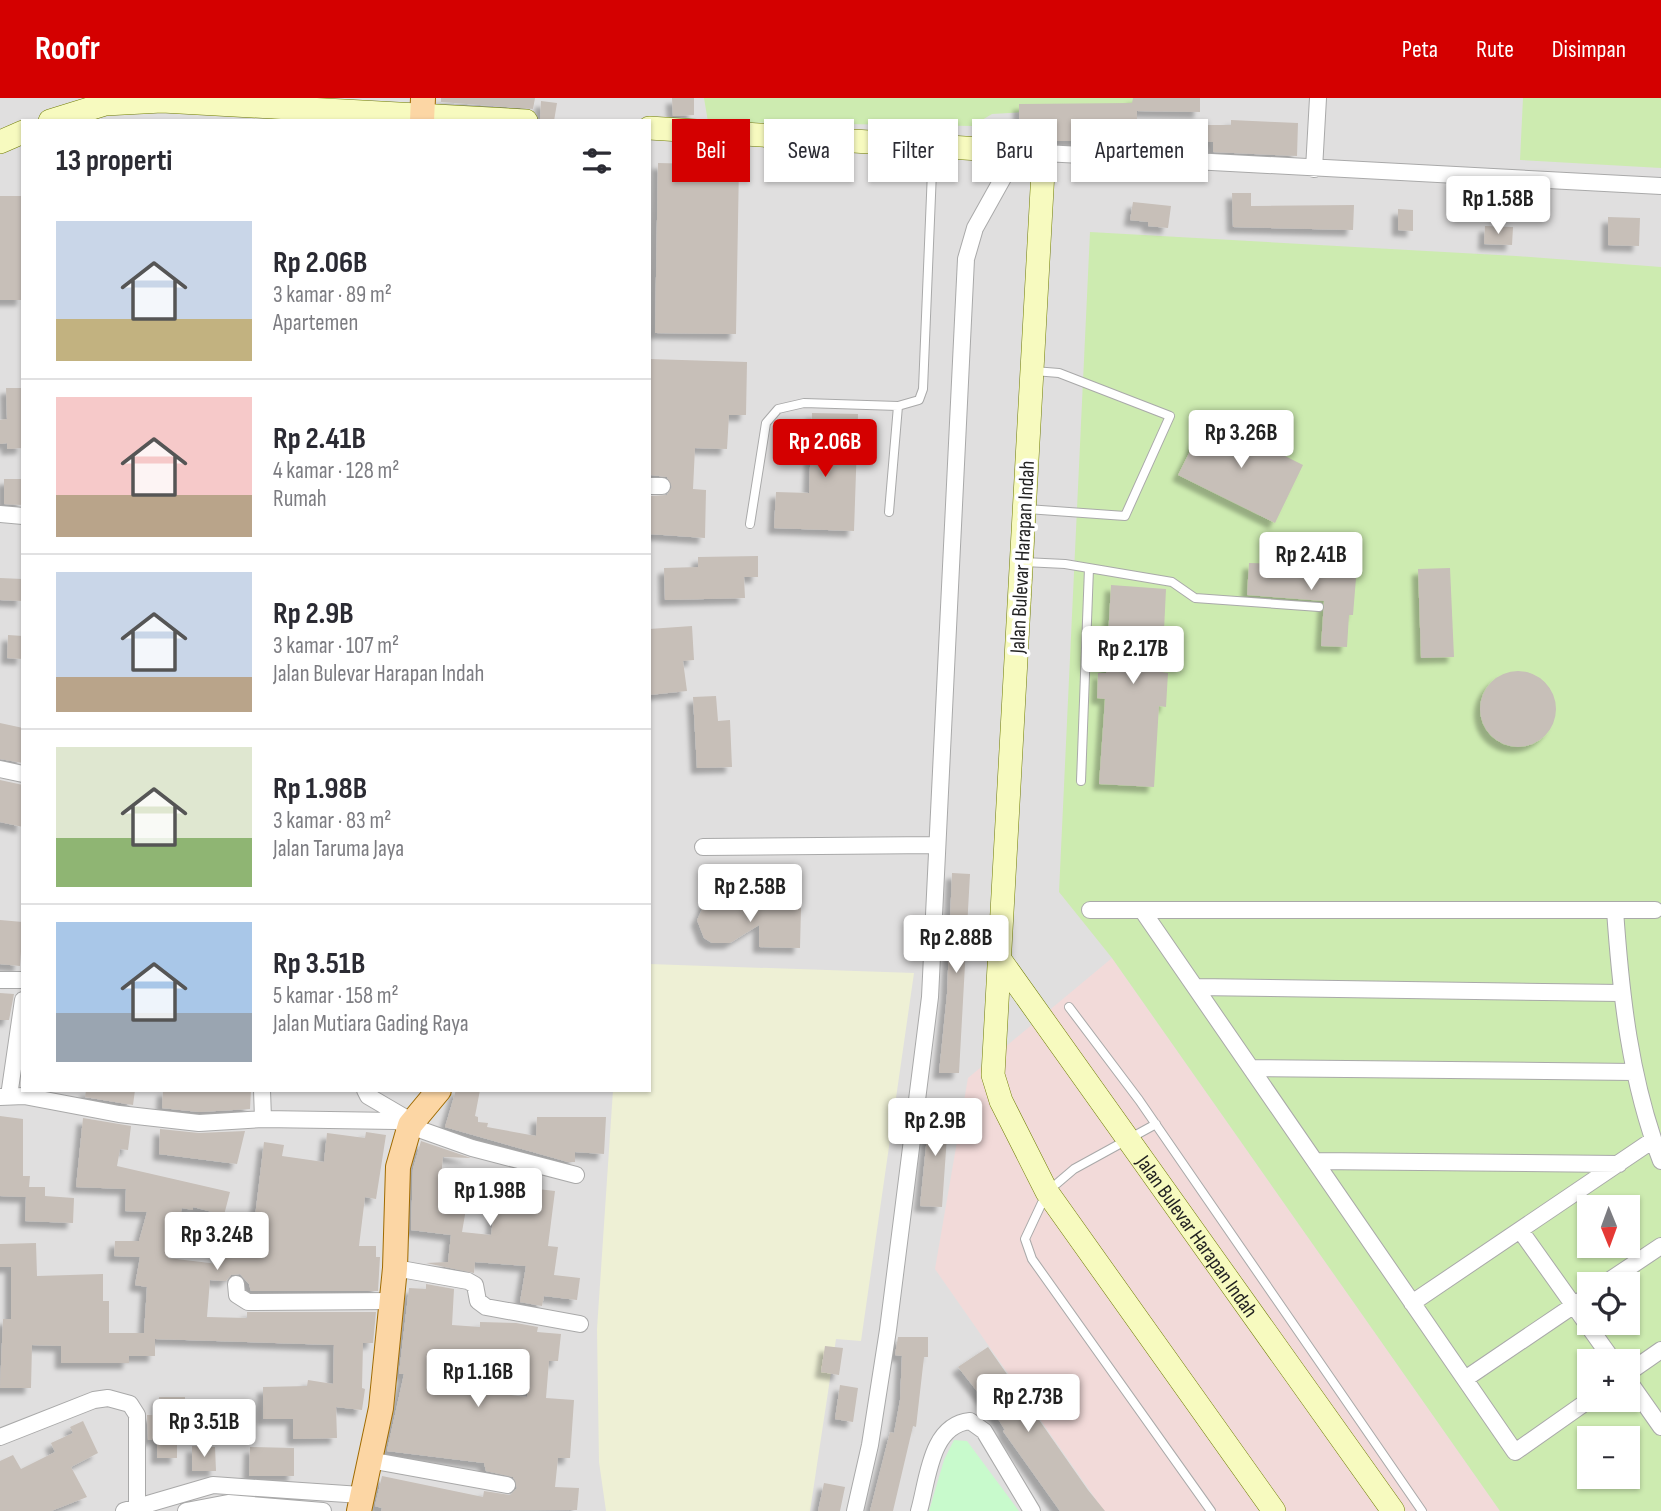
<!DOCTYPE html>
<html lang="id">
<meta charset="utf-8">
<style>
body{margin:0;font-family:"Sofia Sans Condensed",sans-serif;background:#f7f7f7;color:#2b2b33;height:100vh;display:flex;flex-direction:column;font-size:26px;white-space:nowrap}
*{box-sizing:border-box;margin:0}
p{font-size:23px;color:#7c7c81}
.icon{flex:none;width:38px;height:38px;fill:none;stroke:currentColor;stroke-width:2;stroke-linecap:round;stroke-linejoin:round}
.map{position:relative;flex:1;overflow:hidden}
.details{position:absolute;left:21px;top:21px;width:630px;height:973px;display:flex;flex-direction:column;background:#fff;border-radius:0px;box-shadow:0 2px 5px #0004}
.details>*{flex:none}
.banner{position:absolute;left:672px;top:21px;width:665px;height:63px;display:flex;gap:14px}
.needle{width:46px;rotate:179deg}
.tools{position:absolute;left:1577px;top:1097px;display:grid;gap:14px}
.tools a{display:grid;place-items:center;width:63px;height:63px;border-radius:0px;background:#fff;box-shadow:0 2px 5px #0004;font-size:35px}
.price{position:absolute;translate:-50% -60px;padding:0 16px;border-radius:7px;background:#fff;color:#222;font-size:23px;line-height:46px;filter:drop-shadow(0 2px 4px #0008)}
.price::after{content:'';position:absolute;left:50%;top:42px;width:21px;height:16px;margin-left:-10px;background:inherit;clip-path:polygon(0 0,100% 0,50% 100%)}
.price.selected{background:#d40000;color:#fff}
ul{padding:0;list-style:none}
li{display:flex;align-items:center;gap:21px;height:175px;padding:0 35px}
li+li{border-top:2px solid #e1e1e2}
li span{display:grid;place-items:center;flex:none;width:196px;height:140px;border-radius:0px;color:#555}
li>.icon{margin-inline-start:auto}
span .icon{width:84px;height:84px;fill:#fffc;stroke-width:1}
li b{font-size:30px}
h2{display:flex;justify-content:space-between;align-items:center;height:84px;padding:0 35px;font-size:30px}
.chip{padding:0 24px;border-radius:0px;background:#fff;box-shadow:0 2px 5px #0004;font-size:24px;line-height:63px}
.chip.selected{background:#d40000;color:#fff}
header{display:flex;align-items:center;gap:42px;box-sizing:border-box;height:98px;padding:0 35px;background:#d40000;color:#fff}
header strong{font-size:33px}
nav{display:flex;gap:38px;margin-inline-start:auto;font-size:24px}
.map>svg:first-child{display:block}
.residential{fill:#e0dfdf;fill-rule:evenodd}
.commercial{fill:#f2dad9}
.farmland{fill:#eef0d5}
.grass{fill:#cdebb0;fill-rule:evenodd}
.park{fill:#c8facc}
.building{fill:#c7bfb8;fill-rule:evenodd;filter:url(#shadow)}
.lines{fill:none;stroke-linecap:round;stroke-linejoin:round}
.lane-casing{stroke:#a9a9a9;stroke-width:10}
.street-casing{stroke:#a9a9a9;stroke-width:18}
.secondary-casing{stroke:#707d05;stroke-width:24}
.primary-casing{stroke:#a06b00;stroke-width:26}
.lane{stroke:#fff;stroke-width:8}
.street{stroke:#fff;stroke-width:16}
.secondary{stroke:#f7fabf;stroke-width:23}
.primary{stroke:#fcd6a4;stroke-width:24}
.labels{text-anchor:middle;stroke-width:7;stroke-linejoin:round;paint-order:stroke}
.street-label{font-size:21px;fill:#222;stroke:#fff}
</style>
<header>
<strong>Roofr</strong>
<nav><a>Peta</a><a>Rute</a><a>Disimpan</a></nav>
</header>
<div class="map">
<svg width="1661" height="1413" viewBox="0 0 1661 1413">
<defs>
<filter id="shadow"><feDropShadow dx="-6" dy="6" stdDeviation="2" flood-color="#0004"/></filter>
</defs>
<rect width="100%" height="100%" fill="#f2efe9"/>
<!-- residential -->
<path class="residential" d="M0 0H1661V1413H0ZM23 23H649V992H23ZM1589 1110H1628V1148H1589ZM1589 1186H1628V1225H1589ZM1589 1264H1628V1302H1589ZM1589 1340H1628V1379H1589Z"/>
<!-- commercial -->
<path class="commercial" d="M1112 860 1500 1413H1104L935 1171 968 980Z"/>
<!-- farmland -->
<path class="farmland" d="M649 866 914 875 861 1243 836 1241 810 1413H606L599 1364 597 1231 613 992H649Z"/>
<!-- grass -->
<path class="grass" d="M704 0H1140L1138 7 992 16 972 28 708 24Z
M1523 0H1661V70L1520 62Z
M1090 134 1516 158 1661 169V1413H1500L1112 860 1059 794ZM1589 1110H1628V1148H1589ZM1589 1186H1628V1225H1589ZM1589 1264H1628V1302H1589ZM1589 1340H1628V1379H1589Z"/>
<!-- park -->
<path class="park" d="M954 1342 967 1343 1019 1413H929L944 1362Z"/>
<!-- building -->
<path class="building" d="M441 0H535L533 11 441 4Z
M672 0H694V17L673 18Z
M1133 0H1200V14L1137 13V34H1130V43H1052L1033 40V35H1019V6L1132 5Z
M541 3 557 5 554 23 540 21Z
M1231 22 1298 25 1297 58 1213 54V44L1196 43 1197 27H1231Z
M658 65 739 67 736 236 655 235Z
M1232 95H1251V108L1354 107 1353 132 1233 129Z
M0 98H23V202H0Z
M1133 104 1171 108 1168 130 1148 128V124L1130 122Z
M1398 111 1413 112V133L1398 132Z
M1608 119 1640 120 1639 148 1608 147Z
M1485 128 1513 129 1512 147 1484 146Z
M649 261 747 264 746 317H729L727 351 695 350 693 391 706 392 705 440 649 436 650 398 667 397 672 389 667 379 651 377Z
M6 290H23V350L7 351V345L0 346V322L7 321Z
M812 315 858 316 854 433 774 430 776 394 809 395Z
M1207 319 1303 367 1275 425 1178 377Z
M4 381H23V407L4 406Z
M758 458V479H744L745 500 665 502 664 470 698 469V459Z
M1249 465 1357 468 1353 517H1349L1347 549 1321 548 1324 503 1247 497Z
M1450 470 1454 559 1421 560 1418 471Z
M0 480 23 481V503L0 502Z
M1111 487 1166 491 1162 574 1168 575 1166 609 1159 608 1154 689 1099 686 1105 601 1097 600 1098 575H1106Z
M692 528 694 562 683 563 687 593 649 597V531Z
M8 537 23 538V561L7 560Z
M1480 611a38 38 0 1 1 76 0a38 38 0 1 1-76 0Z
M716 598 718 623 730 622 732 669 697 670 693 599Z
M0 625 23 630V665L0 661Z
M0 682 23 687V729L0 724Z
M952 775 970 776 959 975H939L947 896Z
M722 799 743 809 801 810 800 850 759 849V827L730 845H712L704 840 697 822 705 805Z
M0 822 23 824 20 868 0 866Z
M0 895 14 896 9 922H0Z
M86 992H135L133 1007 85 999Z
M163 992H251L250 1011 199 1014 162 1010Z
M456 992H480L475 1018 478 1019V1024L488 1025 487 1029 536 1038 537 1019H606L604 1056 575 1054V1064H568L445 1029Z
M930 1008 949 1010 942 1109 920 1108Z
M0 1018 23 1021V1078H30L29 1089H45V1098L74 1100 73 1125 25 1123 26 1099 0 1098Z
M83 1020 131 1028 128 1052 120 1051 117 1068 230 1094 224 1117 193 1109V1112L182 1110 168 1160 218 1166 221 1141 252 1144 264 1044 284 1047 282 1058 324 1064 327 1035 365 1040 366 1034 386 1037 376 1101 365 1099 359 1148H376V1159H380L378 1193H251L249 1186 240 1176 231 1177 226 1183 210 1182 207 1219 247 1220V1214H376L373 1245H363L362 1290 365 1291 362 1312 336 1309 337 1340 293 1341V1321H263V1289L307 1288 308 1282 333 1286 334 1247 155 1241V1258H129V1265H61V1248L32 1247 31 1290H0L3 1221H11V1169H0V1146L36 1145 37 1178 103 1176V1203H109V1235H144L147 1189 135 1187 140 1159 114 1158 115 1143H139L147 1114 125 1113 126 1091 76 1089Z
M160 1031 199 1035 245 1033 237 1066 159 1056Z
M421 1043 471 1060 443 1059 441 1079 471 1082 462 1134 491 1137 497 1092 528 1095 529 1090 555 1093 548 1148 558 1149 554 1177 580 1180 577 1202 544 1198 542 1208 520 1204 526 1168 475 1164 474 1175 426 1165 448 1164 451 1137 411 1132 413 1071Z
M426 1186 454 1191 452 1227 480 1229V1224L516 1225 538 1229 537 1234 561 1236 558 1263H549L546 1300 574 1302 570 1360H558L555 1389 579 1390 577 1412 381 1413 382 1410 375 1408 382 1378 483 1399 484 1393 510 1397 517 1390 513 1379 486 1373 484 1365 387 1353 404 1276H399L409 1190 426 1191ZM493 1262 529 1266 527 1299 488 1294Z
M898 1239H928V1259H924L916 1329 913 1328 893 1413H870L890 1334 894 1335 900 1302 902 1258 895 1257Z
M825 1248 843 1250 839 1277 821 1274Z
M988 1249 1088 1392 1105 1413H1060L1003 1333 1005 1332 995 1316 958 1269Z
M840 1287 858 1290 853 1324 835 1321Z
M159 1299H185V1322H177V1360H157V1341L148 1342 147 1317H159Z
M83 1323 98 1355 71 1369 87 1399 51 1413H0V1363L13 1357 21 1371 55 1354 51 1345 73 1335 70 1329Z
M192 1348 215 1349 216 1373H192Z
M250 1349 294 1350V1378H249Z
M824 1385 845 1389 840 1413H818Z"/>
<g class="lines">
<defs>
<path id="lane" d="M1027 411 1125 418 1170 318 1059 275 1034 273
M889 414 898 308
M750 426 766 325 778 311 804 305 898 308 919 302 923 291 933 49
M1024 464 1065 466 1172 484 1195 500 1319 509
M1081 683 1089 470
M1069 909 1139 1002 1422 1413
M1156 1026 1074 1071 1047 1094 1025 1141 1032 1161 1211 1413"/>
<path id="street" d="M1044 55 1661 88
M1314 71 1318 0
M649 388H662
M0 416 23 418
M0 671 23 676
M703 749 936 747
M1090 812H1655
M1142 812 1515 1354 1589 1302
M1615 812C1621 898 1630 982 1661 1063
M0 882H23
M1195 889 1621 895
M1251 970 1634 974
M262 992 263 1021
M365 992 368 998 409 1022
M9 998 23 902
M0 999 24 998 119 1016 199 1025 263 1021 396 1023 472 1050 576 1077
M1315 1063 1619 1066
M1520 1132 1614 1264
M395 1170 468 1183 475 1187 478 1203 486 1209 580 1226
M236 1186 237 1197 248 1204 392 1203
M1604 1186 1661 1148
M1412 1205 1653 1042
M1628 1275 1661 1252
M1465 1281 1589 1197
M1628 1282 1661 1329
M0 1339 94 1302 108 1300 130 1306 137 1317V1413
M369 1362 507 1387
M124 1413 213 1387 361 1397
M186 1413 228 1405 323 1413
M855 1413 870 1347 888 1232 930 899 966 161 975 130 1018 53
M919 1413C928 1382 930 1327 970 1323L984 1333 1032 1413"/>
<g id="secondary">
<path d="M50 23 105 6 162 3 526 23"/>
<path d="M649 30 1044 55 993 977 1001 1003 1047 1094 1274 1413"/>
<path d="M0 44 23 34"/>
<path id="s1" d="M1001 863 1393 1413"/>
</g>
<path id="primary" d="M422 23 423 0
M359 1413 381 1310 395 1170 398 1069 410 1027 439 992"/>
</defs>
<!-- lane casing -->
<use href="#lane" class="lane-casing"/>
<!-- street casing -->
<use href="#street" class="street-casing"/>
<!-- secondary casing -->
<use href="#secondary" class="secondary-casing"/>
<!-- primary casing -->
<use href="#primary" class="primary-casing"/>
<!-- lane -->
<use href="#lane" class="lane"/>
<!-- street -->
<use href="#street" class="street"/>
<!-- secondary -->
<use href="#secondary" class="secondary"/>
<!-- primary -->
<use href="#primary" class="primary"/>
</g>
<g class="labels">
<!-- street labels -->
<g class="street-label">
<text transform="translate(1022 459) rotate(-87)" y="7">Jalan Bulevar Harapan Indah</text>
<text dy="7" stroke="none"><textPath href="#s1" startOffset="338">Jalan Bulevar Harapan Indah</textPath></text>
</g>
</g>
</svg>
<div class="tools">
<a><svg class="needle" viewBox="-14 -14 28 28"><path d="M0-13l5 13h-10z" fill="#e53935"/><path d="M0 13l5-13h-10z" fill="#7c7c81"/></svg></a>
<a><svg class="icon" aria-label="locate" viewBox="0 0 24 24"><circle cx="12" cy="12" r="6"/><path d="M12 2v4M12 18v4M2 12h4M18 12h4"/></svg></a>
<a>+</a>
<a>−</a>
</div>
<b class="price" style="left:1498px;top:138px">Rp 1.58B</b>
<b class="price" style="left:1241px;top:372px">Rp 3.26B</b>
<b class="price selected" style="left:825px;top:381px">Rp 2.06B</b>
<b class="price" style="left:1311px;top:494px">Rp 2.41B</b>
<b class="price" style="left:1133px;top:588px">Rp 2.17B</b>
<b class="price" style="left:750px;top:826px">Rp 2.58B</b>
<b class="price" style="left:956px;top:877px">Rp 2.88B</b>
<b class="price" style="left:935px;top:1060px">Rp 2.9B</b>
<b class="price" style="left:490px;top:1130px">Rp 1.98B</b>
<b class="price" style="left:217px;top:1174px">Rp 3.24B</b>
<b class="price" style="left:478px;top:1311px">Rp 1.16B</b>
<b class="price" style="left:1028px;top:1336px">Rp 2.73B</b>
<b class="price" style="left:204px;top:1361px">Rp 3.51B</b>
<div class="banner">
<a class="chip selected">Beli</a>
<a class="chip">Sewa</a>
<a class="chip">Filter</a>
<a class="chip">Baru</a>
<a class="chip">Apartemen</a>
</div>
<section class="details">
<h2>13 properti<svg class="icon" aria-label="filters" viewBox="0 0 24 24"><path d="M4 7h16M4 17h16"/><circle cx="9" cy="7" r="2"/><circle cx="15" cy="17" r="2"/></svg></h2>
<ul>
<li><span style="background:linear-gradient(#c9d6e8 70%,#c2b280 0)"><svg class="icon" aria-label="home" viewBox="0 0 24 24"><path d="M3 11l9-7 9 7M6 9v11h12V9"/></svg></span><div><b>Rp 2.06B</b><p>3 kamar · 89 m²</p><p>Apartemen</p></div></li>
<li><span style="background:linear-gradient(#f6c9c9 70%,#b9a48a 0)"><svg class="icon" aria-label="home" viewBox="0 0 24 24"><path d="M3 11l9-7 9 7M6 9v11h12V9"/></svg></span><div><b>Rp 2.41B</b><p>4 kamar · 128 m²</p><p>Rumah</p></div></li>
<li><span style="background:linear-gradient(#c9d6e8 75%,#b9a48a 0)"><svg class="icon" aria-label="home" viewBox="0 0 24 24"><path d="M3 11l9-7 9 7M6 9v11h12V9"/></svg></span><div><b>Rp 2.9B</b><p>3 kamar · 107 m²</p><p>Jalan Bulevar Harapan Indah</p></div></li>
<li><span style="background:linear-gradient(#dfe7d0 65%,#8fb573 0)"><svg class="icon" aria-label="home" viewBox="0 0 24 24"><path d="M3 11l9-7 9 7M6 9v11h12V9"/></svg></span><div><b>Rp 1.98B</b><p>3 kamar · 83 m²</p><p>Jalan Taruma Jaya</p></div></li>
<li><span style="background:linear-gradient(#a9c7e8 65%,#9aa5b1 0)"><svg class="icon" aria-label="home" viewBox="0 0 24 24"><path d="M3 11l9-7 9 7M6 9v11h12V9"/></svg></span><div><b>Rp 3.51B</b><p>5 kamar · 158 m²</p><p>Jalan Mutiara Gading Raya</p></div></li>
</ul>
</section>
</div>
